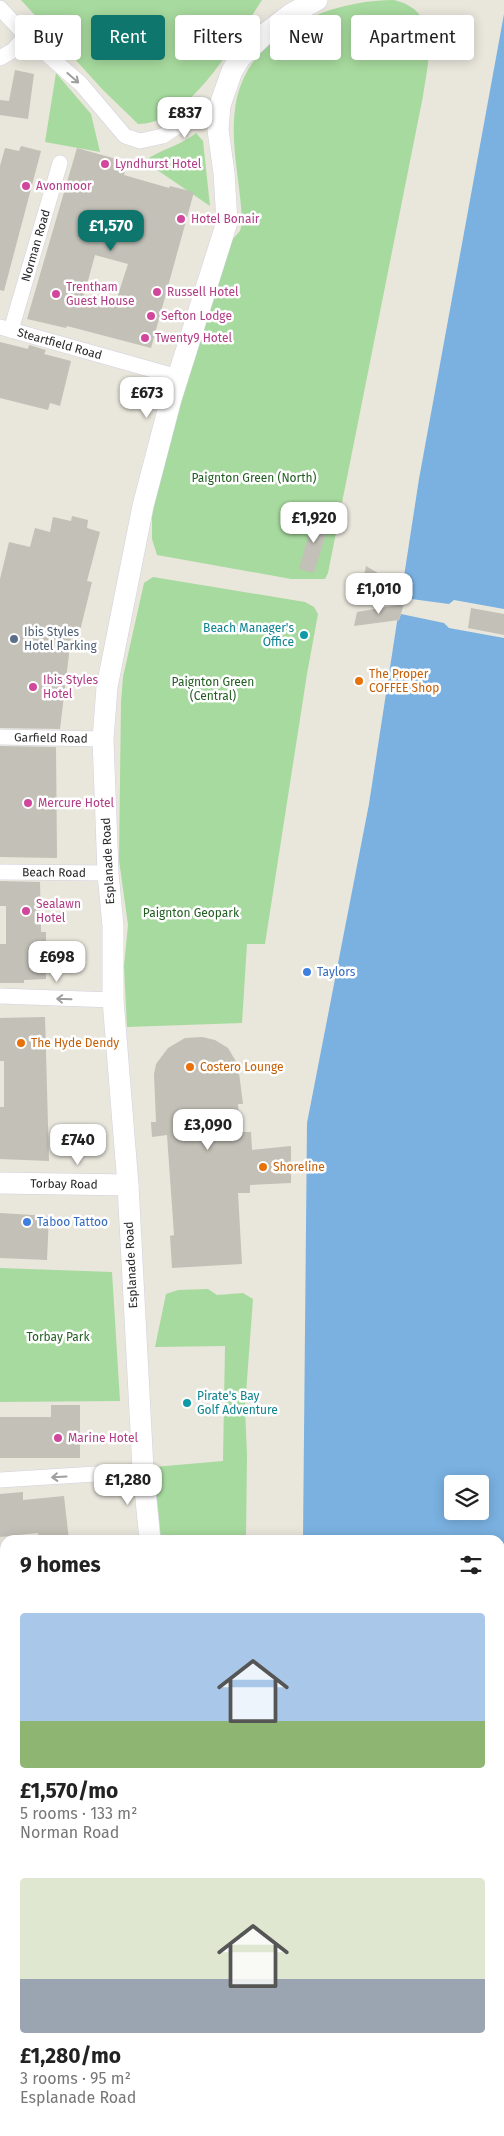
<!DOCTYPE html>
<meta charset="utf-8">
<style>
body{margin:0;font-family:"Fira Sans",sans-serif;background:#f2f2f2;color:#222;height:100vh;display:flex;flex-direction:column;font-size:19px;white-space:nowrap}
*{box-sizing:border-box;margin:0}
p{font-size:16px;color:#767676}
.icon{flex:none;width:28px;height:28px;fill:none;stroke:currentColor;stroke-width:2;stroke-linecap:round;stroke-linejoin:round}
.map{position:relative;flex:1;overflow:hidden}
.drawer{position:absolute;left:0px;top:1535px;width:505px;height:601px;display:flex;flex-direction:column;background:#fff;border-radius:15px 15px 0 0;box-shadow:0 2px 12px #0003}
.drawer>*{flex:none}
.top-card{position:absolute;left:15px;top:15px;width:475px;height:45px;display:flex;gap:10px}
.controls{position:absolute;left:444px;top:1475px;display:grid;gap:10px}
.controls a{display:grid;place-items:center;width:45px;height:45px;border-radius:5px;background:#fff;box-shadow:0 2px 12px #0003;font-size:25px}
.price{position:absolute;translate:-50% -42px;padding:0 11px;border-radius:10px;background:#fff;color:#222;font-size:16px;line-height:32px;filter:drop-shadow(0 1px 2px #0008)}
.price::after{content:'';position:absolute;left:50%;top:30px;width:15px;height:11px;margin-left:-8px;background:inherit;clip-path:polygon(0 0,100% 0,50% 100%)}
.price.current{background:#0f766e;color:#fff}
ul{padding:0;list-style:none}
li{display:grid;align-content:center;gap:10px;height:265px;padding:0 20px}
li span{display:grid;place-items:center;height:155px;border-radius:5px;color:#555}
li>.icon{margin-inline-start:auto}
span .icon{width:90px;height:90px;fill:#fffc;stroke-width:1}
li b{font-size:21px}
h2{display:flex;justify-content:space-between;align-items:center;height:60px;padding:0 20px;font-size:21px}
.chip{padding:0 18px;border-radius:5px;background:#fff;box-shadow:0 2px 12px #0003;font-size:18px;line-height:45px}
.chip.current{background:#0f766e;color:#fff}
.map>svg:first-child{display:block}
.green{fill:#a7da9e}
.water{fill:#7ab1e1;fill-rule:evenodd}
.pier{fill:#e9e6dc}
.building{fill:#c2c0b7;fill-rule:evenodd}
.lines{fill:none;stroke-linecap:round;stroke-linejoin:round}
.street-casing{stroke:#d2d1e0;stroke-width:16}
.secondary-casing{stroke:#d2d1e0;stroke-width:22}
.street{stroke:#fff;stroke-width:15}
.secondary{stroke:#fff;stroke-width:21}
.oneway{stroke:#9f9f9f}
.hotel-dot{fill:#d1479c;stroke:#fff;stroke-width:2}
.culture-dot{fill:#0f9aa8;stroke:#fff;stroke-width:2}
.service-dot{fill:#5c6f8a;stroke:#fff;stroke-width:2}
.food-dot{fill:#e8710a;stroke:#fff;stroke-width:2}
.shop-dot{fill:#3f7fe0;stroke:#fff;stroke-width:2}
.labels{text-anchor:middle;stroke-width:5;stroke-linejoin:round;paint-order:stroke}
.hotel-label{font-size:12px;fill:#b23c85;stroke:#fff;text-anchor:start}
.street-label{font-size:12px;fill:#292929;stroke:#fff}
.park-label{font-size:12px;fill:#225d21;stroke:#fff}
.culture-label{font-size:12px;fill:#0d838f;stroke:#fff;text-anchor:end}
.service-label{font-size:12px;fill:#4e5e75;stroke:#fff;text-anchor:start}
.food-label{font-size:12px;fill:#c56008;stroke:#fff;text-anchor:start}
.shop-label{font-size:12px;fill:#366cbe;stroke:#fff;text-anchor:start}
</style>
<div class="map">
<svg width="504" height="2136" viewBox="0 0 504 2136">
<rect width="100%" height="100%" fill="#e9e6dc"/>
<!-- green -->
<path class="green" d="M21 0H262C236 39 191 124 138 124L103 90Z
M394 0C443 12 428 60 423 96L328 573 325 579H291L157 555 152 539V516L156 492 182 391 232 240 240 231 242 223C241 184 230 147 235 109 244 34 329 0 394 0Z
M56 73 91 114 100 152 45 142Z
M196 133 203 141 210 206 144 161C161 149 180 146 196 133Z
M153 577 305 602 314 607 318 614 307 674 265 944H247L242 1023 127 1027 124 966 128 925 119 860 121 702 123 677 144 583Z
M0 1268 112 1272 120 1401 0 1402Z
M208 1289 217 1295 243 1293 253 1299 245 1407 247 1455 246 1540H161L154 1467 223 1461 225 1346 155 1347 166 1294 178 1290Z"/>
<!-- water -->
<path class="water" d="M504 14V1787H500V1540H303L307 1123 369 804 419 479ZM452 1484H480V1511H452Z
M504 1871V1930L500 1924V1880Z"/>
<!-- pier -->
<path class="pier" d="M400 586 405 589 404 598 449 604 454 600 504 609V638L449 628 444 623 401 614 399 620 395 621Z"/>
<!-- building -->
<path class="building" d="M15 70 34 74 28 119 0 115V100L9 101Z
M21 146 41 151 4 291 0 290V166L5 148 19 151Z
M77 148 127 162 124 175 169 188 170 186 194 192 151 348 67 326 66 328 27 319ZM95 255 128 264 114 307 83 299Z
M0 342 28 349 29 345 46 350 44 354 71 361 60 406 50 403 48 410 0 398Z
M314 515 330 520 314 573 299 569Z
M72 516 88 520 87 528 100 532 87 581 92 582 80 631 72 629 60 729 0 728V579L9 542 30 547 35 528 50 532 53 517 71 521Z
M366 566 405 589 403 603 363 581Z
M404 604 399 620 354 626 357 612Z
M471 608 504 614V635L468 628Z
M0 746 56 747 57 858 0 857Z
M0 881 40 882 41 932H46V979L24 980V983H0V944H6V906H0Z
M45 1017 49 1161 0 1159V1107H4V1061H0V1018Z
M202 1037 215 1040 228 1048 238 1065 243 1104H238L240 1132H251L252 1150 291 1146V1183L250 1185V1193H238L242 1264 172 1268 170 1236 174 1235 167 1135 152 1137 151 1122H156L154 1074 156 1064 168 1048 185 1038Z
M0 1213 49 1216 47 1260 0 1258Z
M51 1405H80V1458H0V1417H51Z
M23 1492V1500L64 1496 69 1540H38V1533L0 1537V1494Z"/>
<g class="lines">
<defs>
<g id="street">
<path d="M0 8 26 36 81 84 125 136 140 141 163 136 188 119 220 105"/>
<path d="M0 58 12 51 26 36"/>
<path id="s1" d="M0 327 178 377"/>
<path id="s2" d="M11 330 60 163"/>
<path id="s3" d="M0 737 103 739"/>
<path id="s4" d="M0 872 108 873"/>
<path d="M0 996 113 1000"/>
<path d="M0 1480 143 1471"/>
<path d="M0 1770 2 1794"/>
<path d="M0 1923 5 1921"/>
<path d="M500 2002 504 2009"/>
<path d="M308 2131 310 2136"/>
</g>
<g id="secondary">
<path id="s5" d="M0 1183 128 1185"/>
<path d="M150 1540 143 1469 128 1185 113 1000V926L108 873 103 739 107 687 143 506 171 399 227 222 224 173 218 130 220 105 232 71 240 58 265 34 291 14 317 0"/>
<path d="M0 1794H5"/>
</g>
</defs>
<!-- street casing -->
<use href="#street" class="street-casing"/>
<!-- secondary casing -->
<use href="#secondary" class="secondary-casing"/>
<!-- street -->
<use href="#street" class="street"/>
<!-- secondary -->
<use href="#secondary" class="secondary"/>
</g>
<!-- one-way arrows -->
<defs><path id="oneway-shaft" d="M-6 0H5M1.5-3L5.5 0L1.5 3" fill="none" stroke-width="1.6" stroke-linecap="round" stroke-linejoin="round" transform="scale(1.25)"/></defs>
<g class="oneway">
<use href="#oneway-shaft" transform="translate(73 78) rotate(41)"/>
<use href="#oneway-shaft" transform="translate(64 999) rotate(-178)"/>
<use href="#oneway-shaft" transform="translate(59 1477) rotate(177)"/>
</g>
<!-- markers -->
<g class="hotel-dot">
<circle cx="105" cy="164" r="5"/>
<circle cx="26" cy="186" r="5"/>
<circle cx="181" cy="219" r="5"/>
<circle cx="157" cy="292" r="5"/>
<circle cx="56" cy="294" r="5"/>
<circle cx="151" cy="316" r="5"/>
<circle cx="145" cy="338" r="5"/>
<circle cx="33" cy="687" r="5"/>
<circle cx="28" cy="803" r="5"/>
<circle cx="26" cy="911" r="5"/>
<circle cx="58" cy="1438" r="5"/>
</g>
<g class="culture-dot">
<circle cx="304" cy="635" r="5"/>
<circle cx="187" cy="1403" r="5"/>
</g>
<circle class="service-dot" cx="14" cy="639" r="5"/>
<g class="food-dot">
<circle cx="359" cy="681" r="5"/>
<circle cx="21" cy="1043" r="5"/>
<circle cx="190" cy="1067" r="5"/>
<circle cx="263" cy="1167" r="5"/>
</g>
<g class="shop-dot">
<circle cx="307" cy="972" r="5"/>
<circle cx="27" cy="1222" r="5"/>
</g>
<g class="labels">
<!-- hotel labels -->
<g class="hotel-label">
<text x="115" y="168">Lyndhurst Hotel</text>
<text x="36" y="190">Avonmoor</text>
<text x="191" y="223">Hotel Bonair</text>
<text x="66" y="291">Trentham<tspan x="66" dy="14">Guest House</tspan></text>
<text x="167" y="296">Russell Hotel</text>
<text x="161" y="320">Sefton Lodge</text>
<text x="155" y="342">Twenty9 Hotel</text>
<text x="43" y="684">Ibis Styles<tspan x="43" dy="14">Hotel</tspan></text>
<text x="38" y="807">Mercure Hotel</text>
<text x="36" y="908">Sealawn<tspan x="36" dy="14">Hotel</tspan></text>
<text x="68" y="1442">Marine Hotel</text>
</g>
<!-- street labels -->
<g class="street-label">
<text dy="4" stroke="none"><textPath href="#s2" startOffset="88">Norman Road</textPath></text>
<text dy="4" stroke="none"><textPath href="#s1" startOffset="62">Steartfield Road</textPath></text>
<text dy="4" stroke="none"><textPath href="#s3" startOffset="51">Garfield Road</textPath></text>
<text transform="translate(108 861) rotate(-93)" y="4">Esplanade Road</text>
<text dy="4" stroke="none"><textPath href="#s4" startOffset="54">Beach Road</textPath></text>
<text dy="4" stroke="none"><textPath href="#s5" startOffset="64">Torbay Road</textPath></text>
<text transform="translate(131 1265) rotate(-93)" y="4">Esplanade Road</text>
</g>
<!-- park labels -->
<g class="park-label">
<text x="254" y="482">Paignton Green (North)</text>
<text x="213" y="686">Paignton Green<tspan x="213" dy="14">(Central)</tspan></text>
<text x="191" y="917">Paignton Geopark</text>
<text x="58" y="1341">Torbay Park</text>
</g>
<!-- culture labels -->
<g class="culture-label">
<text x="294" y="632">Beach Manager's<tspan x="294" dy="14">Office</tspan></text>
<text x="197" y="1400" text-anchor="start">Pirate's Bay<tspan x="197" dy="14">Golf Adventure</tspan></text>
</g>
<!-- service labels -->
<g class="service-label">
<text x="24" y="636">Ibis Styles<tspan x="24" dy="14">Hotel Parking</tspan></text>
</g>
<!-- food labels -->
<g class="food-label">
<text x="369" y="678">The Proper<tspan x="369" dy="14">COFFEE Shop</tspan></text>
<text x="31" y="1047">The Hyde Dendy</text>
<text x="200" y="1071">Costero Lounge</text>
<text x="273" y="1171">Shoreline</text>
</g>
<!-- shop labels -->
<g class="shop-label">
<text x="317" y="976">Taylors</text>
<text x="37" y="1226">Taboo Tattoo</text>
</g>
</g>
</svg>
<div class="controls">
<a><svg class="icon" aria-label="layers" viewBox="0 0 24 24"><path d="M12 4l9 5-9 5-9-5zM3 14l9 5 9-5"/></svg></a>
</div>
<b class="price" style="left:185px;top:139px">£837</b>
<b class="price current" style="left:111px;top:252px">£1,570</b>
<b class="price" style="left:147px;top:419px">£673</b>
<b class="price" style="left:314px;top:544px">£1,920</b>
<b class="price" style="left:379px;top:615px">£1,010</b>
<b class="price" style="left:57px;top:983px">£698</b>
<b class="price" style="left:208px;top:1151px">£3,090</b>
<b class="price" style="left:78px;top:1166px">£740</b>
<b class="price" style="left:128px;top:1506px">£1,280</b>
<div class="top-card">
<a class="chip">Buy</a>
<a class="chip current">Rent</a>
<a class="chip">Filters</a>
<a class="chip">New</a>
<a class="chip">Apartment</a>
</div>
<section class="drawer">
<h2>9 homes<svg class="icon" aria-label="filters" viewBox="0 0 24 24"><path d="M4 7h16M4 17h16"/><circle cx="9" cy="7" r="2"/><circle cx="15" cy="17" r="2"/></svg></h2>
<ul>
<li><span style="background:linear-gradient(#a9c7e8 70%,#8fb573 0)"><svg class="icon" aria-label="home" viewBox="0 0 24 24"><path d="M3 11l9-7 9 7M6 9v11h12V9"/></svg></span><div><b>£1,570/mo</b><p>5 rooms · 133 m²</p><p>Norman Road</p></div></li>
<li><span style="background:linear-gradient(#dfe7d0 65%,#9aa5b1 0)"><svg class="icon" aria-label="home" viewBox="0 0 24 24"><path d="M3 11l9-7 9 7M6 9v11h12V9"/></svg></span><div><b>£1,280/mo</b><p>3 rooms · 95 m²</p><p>Esplanade Road</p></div></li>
</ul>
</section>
</div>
